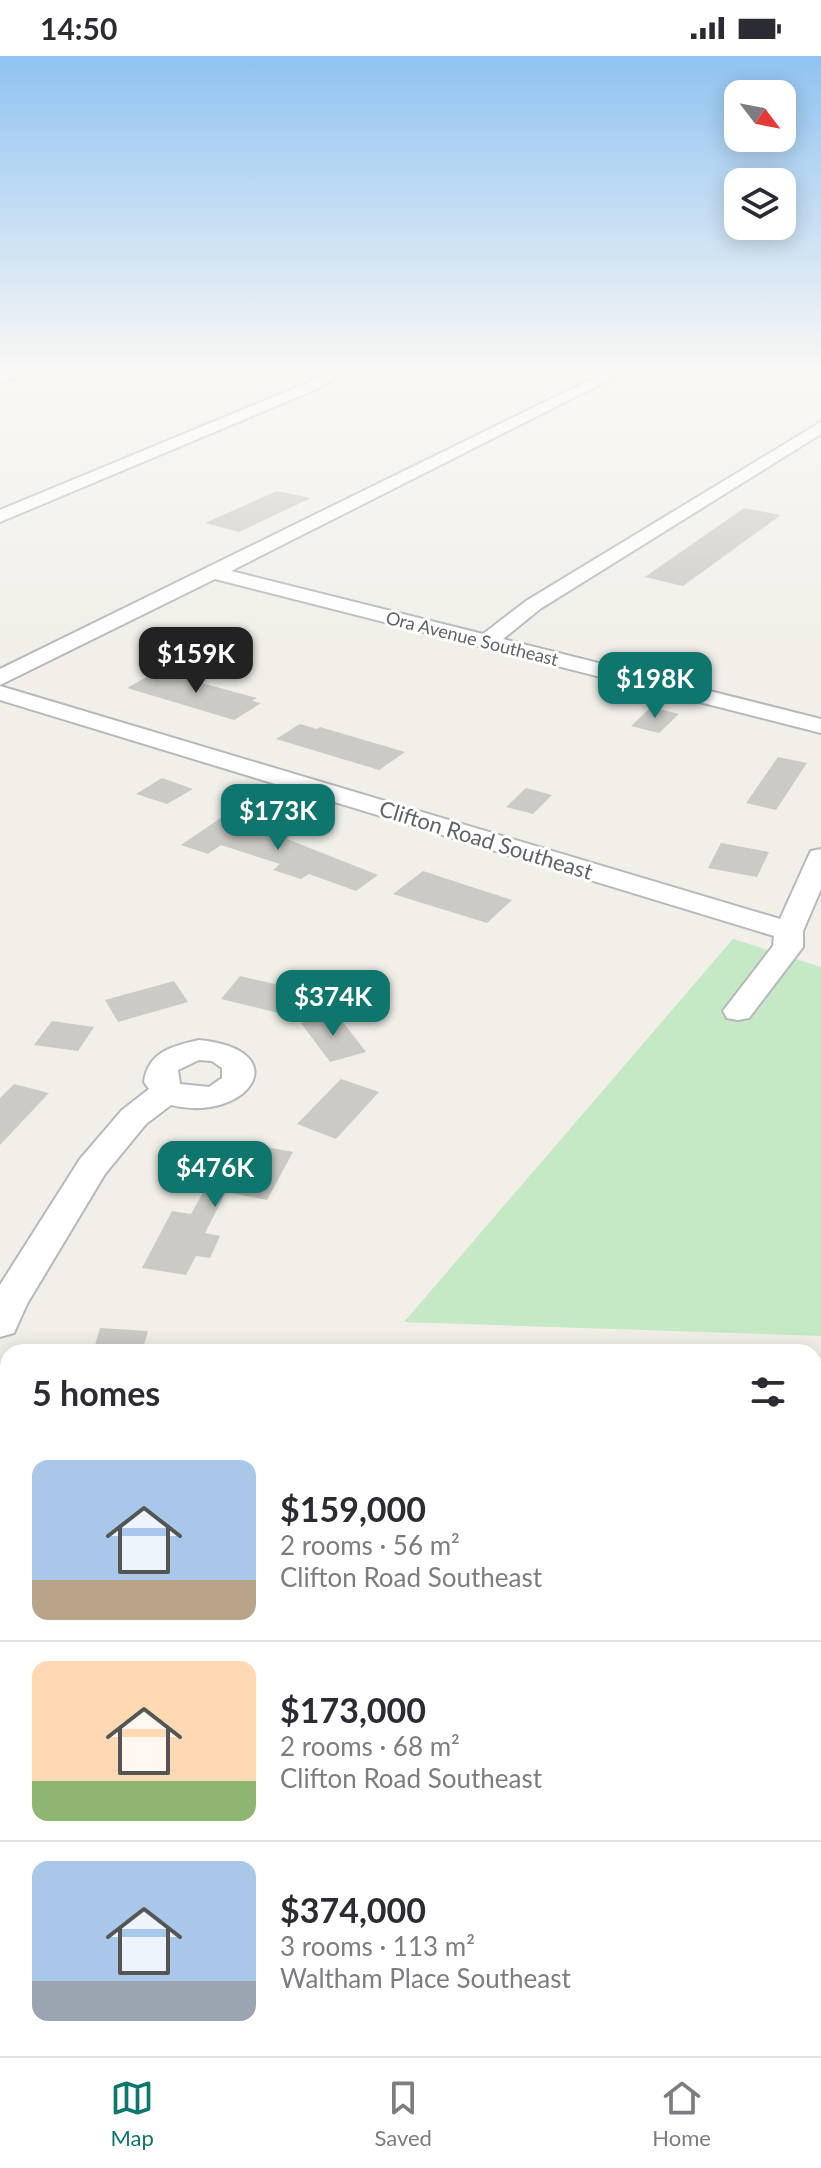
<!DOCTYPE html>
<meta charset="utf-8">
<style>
body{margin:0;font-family:Lato,sans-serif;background:#f2f2f3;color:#2b2b33;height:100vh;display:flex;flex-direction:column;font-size:30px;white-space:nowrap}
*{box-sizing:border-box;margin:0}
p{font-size:26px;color:#7c7c81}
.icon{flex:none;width:44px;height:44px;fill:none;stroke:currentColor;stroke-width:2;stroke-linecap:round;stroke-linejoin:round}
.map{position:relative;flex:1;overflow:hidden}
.drawer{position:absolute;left:0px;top:1288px;width:822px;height:712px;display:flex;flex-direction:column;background:#fff;border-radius:24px 24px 0 0;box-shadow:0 4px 20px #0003}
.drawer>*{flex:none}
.needle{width:52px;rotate:122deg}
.tools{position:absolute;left:724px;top:24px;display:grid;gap:16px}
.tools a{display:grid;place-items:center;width:72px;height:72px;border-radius:16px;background:#fff;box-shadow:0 4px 20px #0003;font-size:40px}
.price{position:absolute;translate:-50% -68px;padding:0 18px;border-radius:16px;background:#0f766e;color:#fff;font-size:26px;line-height:52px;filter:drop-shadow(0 2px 4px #0008)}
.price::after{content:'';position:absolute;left:50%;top:48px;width:24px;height:18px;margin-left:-12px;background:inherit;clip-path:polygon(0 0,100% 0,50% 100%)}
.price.active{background:#222;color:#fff}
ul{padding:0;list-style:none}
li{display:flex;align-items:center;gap:24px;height:200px;padding:0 32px}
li+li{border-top:2px solid #e1e1e2}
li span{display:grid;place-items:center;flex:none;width:224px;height:160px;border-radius:16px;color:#555}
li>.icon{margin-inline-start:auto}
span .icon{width:96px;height:96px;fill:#fffc;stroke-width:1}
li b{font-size:34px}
h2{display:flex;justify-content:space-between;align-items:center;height:96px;padding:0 32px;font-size:34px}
.status{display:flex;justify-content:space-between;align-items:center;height:56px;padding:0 40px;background:#fff;direction:ltr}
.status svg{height:22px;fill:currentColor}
.dock{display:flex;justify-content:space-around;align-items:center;height:112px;border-top:2px solid #e1e1e2;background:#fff;font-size:22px;color:#7c7c81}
.dock a{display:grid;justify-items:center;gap:4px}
.dock .active{color:#0f766e}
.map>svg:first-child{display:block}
.green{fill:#c5e8c5}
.building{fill:#cccac5}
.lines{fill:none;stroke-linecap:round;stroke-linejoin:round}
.minor-casing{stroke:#b5b8bc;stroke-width:4}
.highway-casing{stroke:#f9ab00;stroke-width:4}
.minor{fill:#fff;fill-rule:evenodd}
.highway{fill:#fde293;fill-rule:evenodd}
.labels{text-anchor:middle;stroke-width:6;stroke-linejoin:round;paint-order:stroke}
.far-street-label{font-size:18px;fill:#5f6368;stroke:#fff}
.street-label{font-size:22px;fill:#5f6368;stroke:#fff}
</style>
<div class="status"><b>14:50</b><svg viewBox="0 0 49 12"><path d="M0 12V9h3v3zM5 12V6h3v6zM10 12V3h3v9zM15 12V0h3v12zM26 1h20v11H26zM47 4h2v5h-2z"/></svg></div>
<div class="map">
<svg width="821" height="2000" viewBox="0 0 821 2000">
<rect width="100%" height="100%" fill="#f1efe8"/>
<!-- green -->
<path class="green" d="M733 883 821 911V1280L404 1266Z"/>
<!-- building -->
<path class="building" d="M277 435 311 442 239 476 205 467Z
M744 452 781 459 683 530 645 521Z
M157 615 257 642 252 645 261 647 234 664 127 632Z
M651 651 679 658 659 677 631 670Z
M300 668 317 673 320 671 405 696 379 714 276 683Z
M778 701 807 707 776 754 746 747Z
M162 722 193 733 167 748 136 738Z
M526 732 552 739 533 758 506 751Z
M225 759 291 779 287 783 378 819 356 835 309 818 301 823 273 814 280 808 221 789 208 798 181 789Z
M721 787 769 796 757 821 708 812Z
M423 815 481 834 512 844 487 867 393 838Z
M240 920 301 934 283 958 221 943Z
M174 925 188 946 118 966 105 944Z
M336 957 366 996 330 1006 301 967Z
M52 965 94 971 78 995 34 989Z
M341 1023 379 1036 336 1083 297 1068Z
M14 1028 49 1037 0 1089V1042Z
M255 1089 293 1096 267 1144 226 1136 205 1177 220 1180 210 1202 196 1200 186 1219 142 1212 172 1155 191 1158 223 1101 245 1105Z
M100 1272 148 1275 142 1296H93Z"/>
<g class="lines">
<defs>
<path id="minor" d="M25 310H46L0 327V318Z
M336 310H354L317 333 0 466V454L307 327Z
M618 310H636L231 515 483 578 526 545 821 366V378L540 553 503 583 821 663V677L215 523 0 629V613Z
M0 630 780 863 808 801 811 795 821 793V833L803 875V891L749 962 738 964 727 962 723 955 773 890 774 880 0 644Z
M199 984C299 994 248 1068 171 1049L146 1068 105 1118 27 1248 14 1277 0 1281V1229L80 1103 122 1054 149 1033 144 1026C148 996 172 990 199 984ZM199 1004 212 1005 222 1012V1022L209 1031 180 1028 178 1014Z
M0 1397 8 1398V1432L0 1431Z
M814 1432H821V1468H814Z"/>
<path id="highway" d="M821 1779V1851L814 1853V1781Z
M821 1895V1971L814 1972V1896Z
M8 1965V1992H101L98 2000H0V1968Z
M332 1992H461L458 2000H329Z"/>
</defs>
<!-- minor casing -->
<use href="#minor" class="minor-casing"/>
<!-- highway casing -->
<use href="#highway" class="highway-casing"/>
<!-- minor -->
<use href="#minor" class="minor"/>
<!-- highway -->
<use href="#highway" class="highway"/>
</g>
<!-- sky -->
<linearGradient id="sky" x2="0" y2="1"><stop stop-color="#8fc3f1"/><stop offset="0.53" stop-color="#f9f8f5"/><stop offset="1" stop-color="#f9f8f5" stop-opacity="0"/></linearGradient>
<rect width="821" height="590" fill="url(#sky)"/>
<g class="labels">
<!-- far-street labels -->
<g class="far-street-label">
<text transform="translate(472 583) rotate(14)" y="6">Ora Avenue Southeast</text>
</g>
<!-- street labels -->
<g class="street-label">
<text transform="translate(486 784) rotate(17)" y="8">Clifton Road Southeast</text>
</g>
</g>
</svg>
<div class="tools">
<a><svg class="needle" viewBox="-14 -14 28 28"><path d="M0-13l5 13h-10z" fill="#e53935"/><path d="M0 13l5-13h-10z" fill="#7c7c81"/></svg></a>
<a><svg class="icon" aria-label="layers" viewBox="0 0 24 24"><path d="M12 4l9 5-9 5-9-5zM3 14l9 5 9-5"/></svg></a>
</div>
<b class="price active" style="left:196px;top:639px">$159K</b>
<b class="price" style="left:655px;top:664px">$198K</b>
<b class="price" style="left:278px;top:796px">$173K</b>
<b class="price" style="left:333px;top:982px">$374K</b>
<b class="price" style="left:215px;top:1153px">$476K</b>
<section class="drawer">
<h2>5 homes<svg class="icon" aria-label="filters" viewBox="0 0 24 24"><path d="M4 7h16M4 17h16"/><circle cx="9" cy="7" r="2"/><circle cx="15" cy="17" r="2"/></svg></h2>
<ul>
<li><span style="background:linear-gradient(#a9c7e8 75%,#b9a48a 0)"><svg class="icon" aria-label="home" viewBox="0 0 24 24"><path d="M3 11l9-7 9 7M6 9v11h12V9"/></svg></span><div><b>$159,000</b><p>2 rooms · 56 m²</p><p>Clifton Road Southeast</p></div></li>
<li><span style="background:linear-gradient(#ffd9b3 75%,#8fb573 0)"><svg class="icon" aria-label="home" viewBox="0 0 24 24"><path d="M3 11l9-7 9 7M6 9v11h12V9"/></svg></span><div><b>$173,000</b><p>2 rooms · 68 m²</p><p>Clifton Road Southeast</p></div></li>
<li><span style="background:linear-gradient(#a9c7e8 75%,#9aa5b1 0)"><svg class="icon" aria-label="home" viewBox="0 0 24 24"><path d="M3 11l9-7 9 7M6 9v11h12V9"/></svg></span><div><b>$374,000</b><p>3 rooms · 113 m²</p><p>Waltham Place Southeast</p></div></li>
</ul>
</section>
</div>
<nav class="dock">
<a class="active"><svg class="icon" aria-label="map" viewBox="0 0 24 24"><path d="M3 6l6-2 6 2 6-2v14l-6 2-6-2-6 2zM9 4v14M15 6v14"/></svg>Map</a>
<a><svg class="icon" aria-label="saved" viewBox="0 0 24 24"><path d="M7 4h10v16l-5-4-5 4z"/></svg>Saved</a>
<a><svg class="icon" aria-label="home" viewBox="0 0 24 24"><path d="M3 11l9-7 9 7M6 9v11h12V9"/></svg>Home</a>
</nav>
